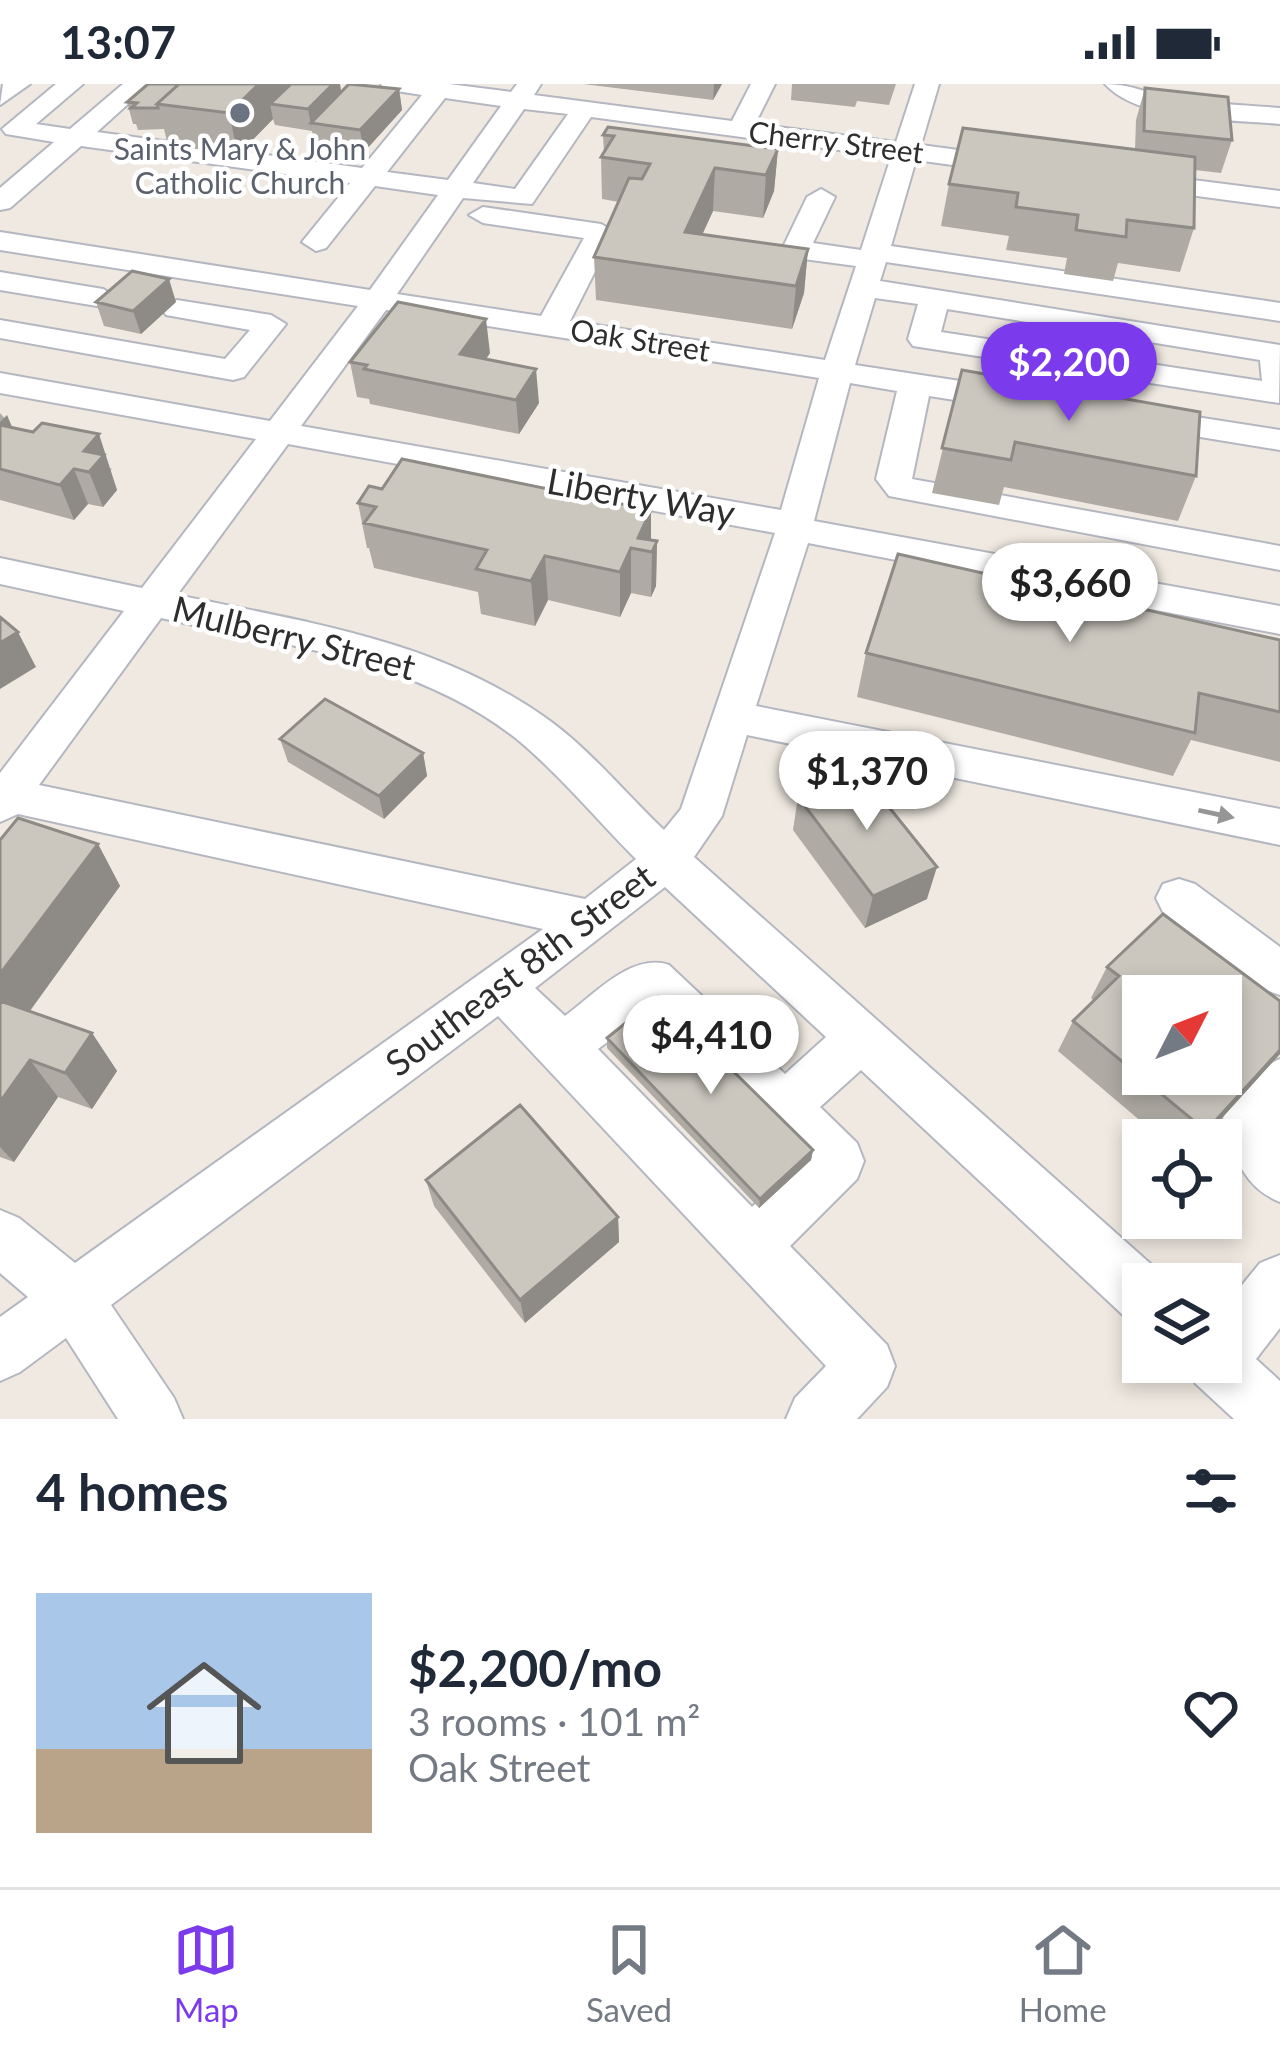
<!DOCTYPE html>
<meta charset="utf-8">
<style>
body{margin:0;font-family:Lato,sans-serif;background:#f6f6f7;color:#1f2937;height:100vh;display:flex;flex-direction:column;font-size:45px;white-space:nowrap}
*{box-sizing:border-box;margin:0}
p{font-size:39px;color:#747a83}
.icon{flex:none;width:66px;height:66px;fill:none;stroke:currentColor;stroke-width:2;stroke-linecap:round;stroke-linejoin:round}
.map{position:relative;height:1335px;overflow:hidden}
.drawer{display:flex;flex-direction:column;background:#fff;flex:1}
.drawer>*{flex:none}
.needle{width:78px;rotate:48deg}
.buttons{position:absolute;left:1122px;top:891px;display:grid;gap:24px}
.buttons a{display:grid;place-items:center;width:120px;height:120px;border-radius:0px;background:#fff;box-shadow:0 6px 18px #0003;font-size:60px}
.price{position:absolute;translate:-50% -102px;padding:0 27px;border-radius:42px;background:#fff;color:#222;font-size:39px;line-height:78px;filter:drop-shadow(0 3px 6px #0008)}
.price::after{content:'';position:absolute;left:50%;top:72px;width:36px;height:27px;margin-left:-18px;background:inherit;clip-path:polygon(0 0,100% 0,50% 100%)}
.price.selected{background:#7c3aed;color:#fff}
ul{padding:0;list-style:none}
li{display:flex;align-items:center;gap:36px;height:300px;padding:0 36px}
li+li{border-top:3px solid #e0e1e3}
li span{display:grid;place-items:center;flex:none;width:336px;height:240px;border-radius:0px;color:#555}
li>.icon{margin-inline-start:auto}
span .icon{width:144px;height:144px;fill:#fffc;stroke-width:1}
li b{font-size:51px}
h2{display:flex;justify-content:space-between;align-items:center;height:144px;padding:0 36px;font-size:51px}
.status{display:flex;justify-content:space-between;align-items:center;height:84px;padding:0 60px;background:#fff;direction:ltr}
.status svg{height:33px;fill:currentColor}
.tab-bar{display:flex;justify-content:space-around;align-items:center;height:168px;border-top:3px solid #e0e1e3;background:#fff;font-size:33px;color:#747a83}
.tab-bar a{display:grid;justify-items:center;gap:6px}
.tab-bar .selected{color:#7c3aed}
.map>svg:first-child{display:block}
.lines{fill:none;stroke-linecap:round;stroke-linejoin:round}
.minor-casing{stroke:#b4b7c1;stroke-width:4}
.minor{fill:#fff;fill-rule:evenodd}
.wall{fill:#afaba4}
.shaded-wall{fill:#8e8b86}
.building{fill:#cbc7bf;stroke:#8e8b86;stroke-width:3;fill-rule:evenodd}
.oneway{fill:#969696}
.worship-dot{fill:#6b7280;stroke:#fff;stroke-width:4.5}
.labels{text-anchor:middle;stroke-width:9;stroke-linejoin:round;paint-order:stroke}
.far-street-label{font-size:30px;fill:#2e2e2e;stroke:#fff}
.far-worship-label{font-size:30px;fill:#5b616d;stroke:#fff}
.street-label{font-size:36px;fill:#2e2e2e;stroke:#fff}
</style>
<div class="status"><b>13:07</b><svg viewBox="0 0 49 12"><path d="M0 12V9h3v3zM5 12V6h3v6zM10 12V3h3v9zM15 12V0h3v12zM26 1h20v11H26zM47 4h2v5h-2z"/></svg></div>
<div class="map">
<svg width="1280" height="1335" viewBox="0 0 1280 1335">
<rect width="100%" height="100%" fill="#efe9e1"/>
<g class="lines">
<defs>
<path id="minor" d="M3 0H30L0 21Z
M56 0H83L36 40 70 45 123 0H150L97 48 362 84 422 11 384 5 381 0H449L511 8 517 0H541L534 11 732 37 751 0H775L755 40 896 58 915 0H939L921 61 1011 73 1024 81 1011 89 916 76 891 162 1280 219V237L886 178 880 197 1280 261 1279 319 913 262 908 255 918 220 875 214 855 281 1013 305 1029 315 1013 325 929 312 912 395 1280 462V486L889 412 876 395 897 307 850 299 814 437 1280 522V550L808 459 756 622 1280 725V761L747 651 722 732 694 773 1163 1191 1167 1200H1143V1239L1123 1231 861 986 820 1023 857 1059 864 1077 857 1095 790 1162 887 1261 895 1282 887 1303 857 1335H786L795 1314 826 1282 498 932 111 1221 174 1314 183 1335H118L66 1254 20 1288 0 1297V1233L28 1213 0 1189V1126L19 1134 75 1179 543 845 18 730 0 738V689L124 527 0 500V474L142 504 256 355 0 309V289L270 337 358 222 0 166V148L370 206 438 111 375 102 326 164 316 167 302 158 350 99 81 62 10 124 0 126V104L54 58 6 50 2 45ZM445 14 501 22 448 96 387 88ZM524 25 568 30 515 105 473 99ZM591 33 891 73 861 166 813 159 835 113 821 105 807 113 782 165 796 174 856 182 825 276 570 237 615 148 601 140 483 123 469 131 483 139 584 154 541 232 397 210 463 114 532 120ZM947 225 1260 276 1262 297 941 248ZM386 226 819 294 781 426 301 342ZM288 360 775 449 681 725 664 746C625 709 587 662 543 632 433 555 305 538 177 511ZM161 534C283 561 417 575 518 656 560 691 597 736 636 775L585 815 39 701ZM665 803 826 953 785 990 669 881C632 868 594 911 565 932L535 904ZM650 926 749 1024 744 1035 752 1052 770 1059 781 1055 801 1076 752 1123 598 965Z
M1105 0C1130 0 1147 9 1171 14 1207 20 1244 21 1280 24V40C1231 35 1139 38 1105 0Z
M1138 89 1280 107V123L1129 103 1125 97Z
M0 188 103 205 118 214 103 223 0 206Z
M177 216 271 231 286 240 244 293 233 296 0 254V236L225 275 250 246 166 231 162 225Z
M1145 325 1280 346V366L1133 342 1128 335 1133 328Z
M1179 795 1195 800 1280 863V911L1263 905 1163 828 1156 814 1163 800Z
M1280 975V1118C1241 1102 1235 1071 1223 1034 1234 1008 1254 986 1280 975Z
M1280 1171V1244L1256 1275 1280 1297V1335H1234L1195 1299 1187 1278H1221V1227L1260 1179Z"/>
</defs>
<!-- minor casing -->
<use href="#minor" class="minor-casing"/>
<!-- minor -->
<use href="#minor" class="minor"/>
</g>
<!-- wall -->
<path class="wall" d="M148 0H340L341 8 399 5 402 26 364 68 315 61 312 47 275 41 273 35 238 71 168 61 164 45 138 46 136 40H133L127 18Z
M583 0H722L713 16Z
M792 0H896L889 21 857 17 855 23 791 16Z
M1145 4 1232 56 1221 89 1195 86 1194 144 1180 188 1118 179 1113 197 1064 190 1067 174 1006 166 1009 152 941 142 949 100 1135 65 1136 36Z
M603 51 778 65 774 107 763 134 713 127 702 151 808 165 804 209 792 245 596 216 594 173 619 118 602 115 601 73 604 69Z
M96 218H176L141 250 104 242Z
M490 269 486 275 539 319 519 350 370 320 369 315 357 313 350 278Z
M962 286 1196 392 1178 437 1004 403 999 421 932 409Z
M0 329 13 344 112 385 110 387 117 406 103 423 88 420 74 436 0 416Z
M358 419 657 457 656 502 651 513 631 509 620 533 548 516 535 542 481 530 478 508 374 484 369 464H367Z
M1280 556V678L1191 656 1173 692 857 613 866 569Z
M280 655 423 669 427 692 384 735 288 678Z
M798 713 927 815 865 844 793 746Z
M0 756 98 760 120 802 30 927 92 949 117 987 92 1025 58 1013 14 1078 0 1073Z
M1107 883 1280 917V970L1202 1056H1163L1058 967 1073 937 1094 917 1091 914Z
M607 954 813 1066 811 1076 759 1124 607 964Z
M426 1096 618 1133 619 1158 525 1239 434 1122Z"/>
<!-- shaded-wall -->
<path class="shaded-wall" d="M259 0H298L270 20 273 35 238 71 229 29Z
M333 0H340L342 16 311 39 312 47 308 25Z
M714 0H722L713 16Z
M399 5 402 26 364 68 360 46Z
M778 65 774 107 763 134 766 91Z
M715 84 713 127 686 186 685 148Z
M808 165 804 209 792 245 796 202Z
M169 195 176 218 141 250 133 227Z
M486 235 490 269 465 305 460 270Z
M536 285 539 319 519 350 516 316Z
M7 331 22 366 0 347V338Z
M99 350 117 406 103 423 89 388 84 367Z
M74 385 88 420 74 436 60 401Z
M651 426V468L638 454Z
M657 457 656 502 651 513 652 468Z
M631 464V509L620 533V488Z
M545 472 548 516 535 542 531 497Z
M18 548 36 583 0 605V559Z
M423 669 427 692 384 735 379 712Z
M98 760 120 802 13 950 0 932V890Z
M937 783 927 815 865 844 873 812Z
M92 949 117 987 92 1025 65 989Z
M1280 966V970L1202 1056H1199Z
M30 976 58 1013 14 1078 0 1063V1018Z
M813 1066 811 1076 759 1124 760 1115Z
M618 1133 619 1158 525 1239 520 1216Z"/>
<!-- building -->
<path class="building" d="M148 0H179L157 20 158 24H131L137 19 127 18Z
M179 0H259L229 29 157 20Z
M291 0H333L308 25 270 20Z
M349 0 399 5 360 46 311 39Z
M1145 4 1228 13 1232 56 1144 47Z
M608 43 778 65 766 91 715 84 685 148 808 165 796 202 594 173 629 94 642 95 650 80 601 73 614 52 603 51Z
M963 44 1195 73 1194 144 1127 136 1126 153 1076 146 1078 131 1016 123 1018 109 949 100Z
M132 187 169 195 133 227 96 218Z
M398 218 486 235 460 270 536 285 516 316 364 285 367 281 350 278Z
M962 286 1200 328 1196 392 1015 358 1011 376 942 364Z
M42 339 99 350 84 367 104 371 89 388 74 385 60 401 0 385V341L33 348Z
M402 375 651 426 638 454 657 457 652 468 631 464 620 488 545 472 531 497 476 485 487 466 364 439 376 423 358 419 369 402 382 405Z
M898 470 1280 556V628L1199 609 1195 649 866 569Z
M0 533 18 548 0 559Z
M325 615 423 669 379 712 280 655Z
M860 687 937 783 873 812 798 713Z
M18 734 98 760 0 890V756Z
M1163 830 1280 917V966L1206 1047 1073 937 1119 892 1107 883ZM1143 912H1221V990H1143Z
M658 913 813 1066 760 1115 607 954Z
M0 917 92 949 65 989 30 976 0 1018Z
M520 1021 618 1133 520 1216 426 1096Z"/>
<!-- one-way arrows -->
<defs><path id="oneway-solid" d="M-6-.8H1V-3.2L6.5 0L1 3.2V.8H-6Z" transform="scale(3)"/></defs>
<use class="oneway" href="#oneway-solid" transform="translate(1216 730) rotate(12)"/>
<!-- markers -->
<circle class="worship-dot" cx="240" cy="29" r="12"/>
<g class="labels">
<!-- far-street labels -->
<g class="far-street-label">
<text transform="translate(836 59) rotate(7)" y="10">Cherry Street</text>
<text transform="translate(640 257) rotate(9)" y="10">Oak Street</text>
</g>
<!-- far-worship labels -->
<g class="far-worship-label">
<text x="240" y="76">Saints Mary &amp; John<tspan x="240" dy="34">Catholic Church</tspan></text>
</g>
<!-- street labels -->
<g class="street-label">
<text transform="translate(641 413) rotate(10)" y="13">Liberty Way</text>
<text transform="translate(294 554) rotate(14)" y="13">Mulberry Street</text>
<text transform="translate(520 886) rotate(-37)" y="13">Southeast 8th Street</text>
</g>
</g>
</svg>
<div class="buttons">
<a><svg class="needle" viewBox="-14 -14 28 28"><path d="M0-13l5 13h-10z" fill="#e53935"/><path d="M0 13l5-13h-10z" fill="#747a83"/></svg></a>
<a><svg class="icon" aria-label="locate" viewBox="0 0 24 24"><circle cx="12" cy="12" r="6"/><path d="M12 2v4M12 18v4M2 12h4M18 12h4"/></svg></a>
<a><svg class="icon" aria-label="layers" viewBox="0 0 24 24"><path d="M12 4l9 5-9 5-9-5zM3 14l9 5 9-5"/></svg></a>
</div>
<b class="price selected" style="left:1069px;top:340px">$2,200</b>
<b class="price" style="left:1070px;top:561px">$3,660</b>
<b class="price" style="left:867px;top:749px">$1,370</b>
<b class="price" style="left:711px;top:1013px">$4,410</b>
</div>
<section class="drawer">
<h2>4 homes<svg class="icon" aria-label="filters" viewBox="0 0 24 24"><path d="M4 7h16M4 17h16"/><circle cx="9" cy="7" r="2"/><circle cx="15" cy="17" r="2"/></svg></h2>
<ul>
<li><span style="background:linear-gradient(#a9c7e8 65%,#b9a48a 0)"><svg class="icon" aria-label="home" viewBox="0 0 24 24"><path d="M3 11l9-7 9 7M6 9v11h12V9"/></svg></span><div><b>$2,200/mo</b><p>3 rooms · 101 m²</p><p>Oak Street</p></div><svg class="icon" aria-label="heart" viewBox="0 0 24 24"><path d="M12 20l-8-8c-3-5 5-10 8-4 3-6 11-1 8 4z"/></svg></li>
</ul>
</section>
<nav class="tab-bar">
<a class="selected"><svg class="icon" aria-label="map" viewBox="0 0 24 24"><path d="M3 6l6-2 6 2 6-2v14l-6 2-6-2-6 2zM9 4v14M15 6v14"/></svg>Map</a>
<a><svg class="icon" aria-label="saved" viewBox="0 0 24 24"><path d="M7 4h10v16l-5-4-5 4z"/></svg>Saved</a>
<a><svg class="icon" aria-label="home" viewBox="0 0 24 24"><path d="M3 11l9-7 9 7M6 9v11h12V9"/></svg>Home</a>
</nav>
